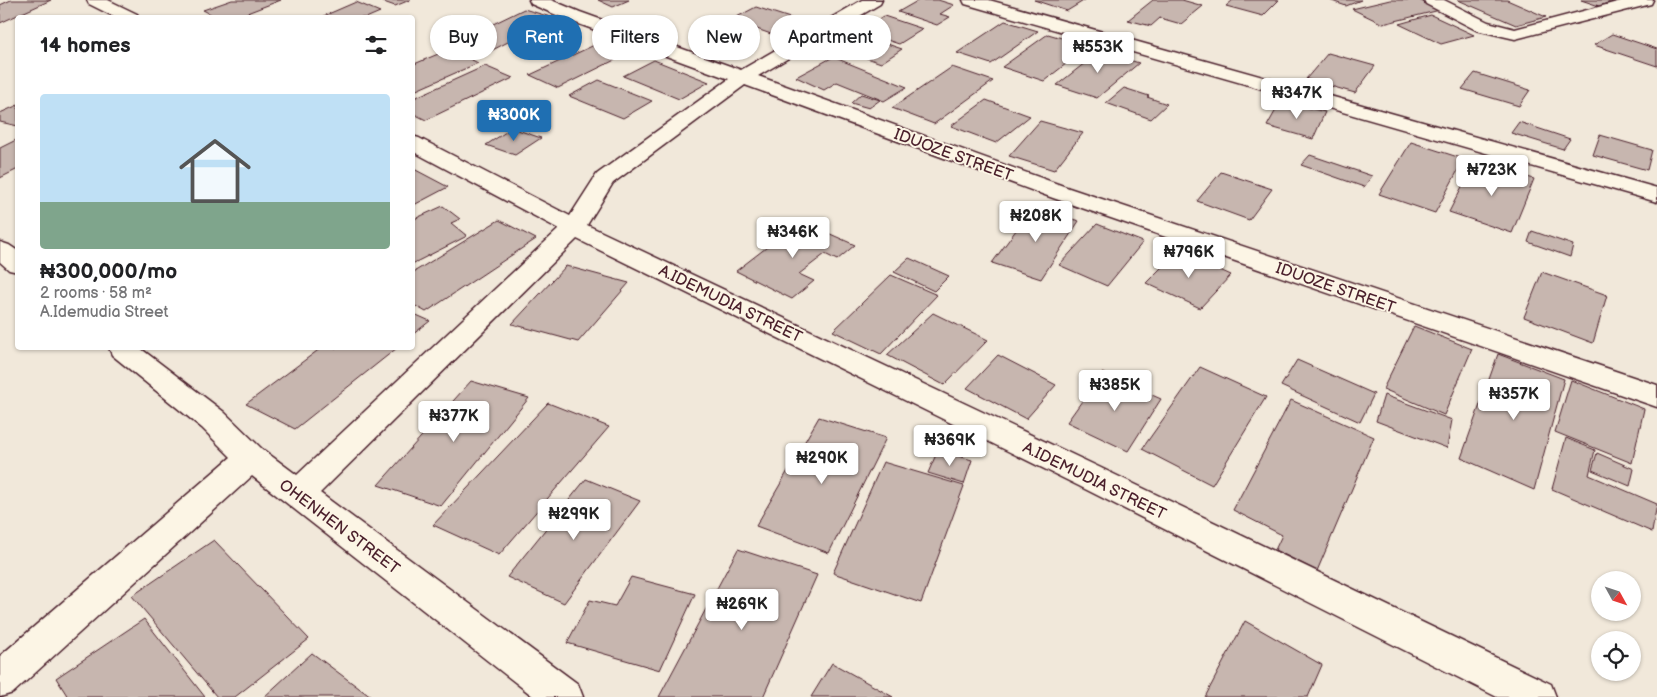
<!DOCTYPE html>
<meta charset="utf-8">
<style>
body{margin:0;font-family:"Balsamiq Sans",sans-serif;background:#f6f6f6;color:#202124;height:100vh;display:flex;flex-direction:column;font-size:19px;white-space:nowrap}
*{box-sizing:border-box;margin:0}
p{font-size:16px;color:#757577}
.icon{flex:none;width:28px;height:28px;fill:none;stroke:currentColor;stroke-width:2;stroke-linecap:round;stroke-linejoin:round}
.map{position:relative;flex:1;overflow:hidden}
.sheet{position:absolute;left:15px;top:15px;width:400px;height:335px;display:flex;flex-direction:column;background:#fff;border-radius:5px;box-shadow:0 1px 4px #0004}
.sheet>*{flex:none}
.hud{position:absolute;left:430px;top:15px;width:475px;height:45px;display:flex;gap:10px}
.needle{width:32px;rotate:130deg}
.tools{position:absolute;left:1591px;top:571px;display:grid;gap:10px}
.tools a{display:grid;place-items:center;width:50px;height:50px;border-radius:50%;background:#fff;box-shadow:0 1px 4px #0004;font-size:25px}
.price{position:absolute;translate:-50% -42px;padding:0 11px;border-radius:5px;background:#fff;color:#222;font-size:16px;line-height:32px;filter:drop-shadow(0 1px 2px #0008)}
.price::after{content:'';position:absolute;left:50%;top:30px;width:15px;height:11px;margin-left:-8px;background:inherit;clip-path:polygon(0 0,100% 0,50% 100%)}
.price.active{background:#1f6fb2;color:#fff}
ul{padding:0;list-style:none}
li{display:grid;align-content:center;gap:10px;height:265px;padding:0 25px}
li span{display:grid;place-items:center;height:155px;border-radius:5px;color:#555}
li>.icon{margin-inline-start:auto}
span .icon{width:90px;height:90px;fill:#fffc;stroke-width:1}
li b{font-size:21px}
h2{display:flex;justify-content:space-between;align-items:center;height:60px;padding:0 25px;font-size:21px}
.chip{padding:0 18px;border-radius:22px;background:#fff;box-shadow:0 1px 4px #0004;font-size:18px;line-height:45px}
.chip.active{background:#1f6fb2;color:#fff}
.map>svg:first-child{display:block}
.building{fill:#c7b6af;stroke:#4a1f2b}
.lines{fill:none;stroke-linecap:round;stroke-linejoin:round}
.street-casing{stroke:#4a1f2b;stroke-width:3}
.street{fill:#fcf5e5;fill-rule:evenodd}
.labels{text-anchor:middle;stroke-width:4;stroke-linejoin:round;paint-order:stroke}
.street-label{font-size:16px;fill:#4a1f2b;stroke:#fcf5e5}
</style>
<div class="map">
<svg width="1657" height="697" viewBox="0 0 1657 697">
<rect width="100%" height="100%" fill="#f1e8da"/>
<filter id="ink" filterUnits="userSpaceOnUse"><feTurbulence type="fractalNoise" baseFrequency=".02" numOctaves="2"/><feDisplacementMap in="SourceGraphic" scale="10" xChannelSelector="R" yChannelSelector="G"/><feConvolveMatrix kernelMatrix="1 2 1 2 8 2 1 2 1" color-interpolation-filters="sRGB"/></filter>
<g filter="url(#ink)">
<!-- building -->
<path class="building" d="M11 0H51L0 23V5Z
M232 0H281L234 18H218L203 10Z
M378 0H410L395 6Z
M598 0H629L613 7Z
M919 0H938L954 5 940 14 950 17 937 25 898 12Z
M1034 0H1085L1067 11Z
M1153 0H1182L1203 6 1181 24 1160 18 1151 26 1128 20Z
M1233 0H1279L1263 16 1226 6Z
M1329 0H1361L1346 6Z
M1390 0H1419L1440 10 1383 24 1352 9Z
M1458 0H1507L1546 17 1516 25Z
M1581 0H1616L1599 6Z
M356 2 380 12 366 18H319Z
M756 7 796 20 771 34 731 20Z
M524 9 554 18 483 55 452 44Z
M1431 15 1474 35 1441 44 1399 24Z
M884 16 923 29 899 44 860 31Z
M1005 21 1038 31 991 64 957 53Z
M1048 34 1089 46 1044 81 1002 67Z
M1612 34 1657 49V66L1594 45Z
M861 35 902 49 881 63 839 48Z
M603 41 631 52 558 88 530 75Z
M450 49 478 63 412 92V65Z
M1100 51 1139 63 1097 98 1057 85Z
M1328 53 1375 66 1355 93 1306 79Z
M833 57 907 87 884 101 837 82 824 90 796 77Z
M654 60 709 82 679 99 623 76Z
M485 66 513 78 426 120 412 113V99Z
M952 67 993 81 934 124 892 108Z
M1475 73 1530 90 1519 106 1462 89Z
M599 80 652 101 623 118 569 96Z
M1124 88 1149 96 1147 97 1167 104 1151 119 1106 103Z
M861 94 880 100 869 108 851 103Z
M986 100 1030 116 996 143 951 126Z
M1281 101 1325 112 1313 139 1267 126Z
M18 105V126L0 122V113Z
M1040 121 1083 133 1054 170 1009 156Z
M1519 122 1570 139 1563 149 1511 133Z
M512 128 541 138 515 155 486 145Z
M1600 135 1652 150 1647 170 1593 155Z
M18 139V169L0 178V148Z
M1411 142 1464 159 1435 213 1379 194Z
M1310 155 1372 176 1364 187 1301 165Z
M1475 161 1534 179 1512 233 1449 212Z
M412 168 448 187 412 206Z
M1221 172 1272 189 1249 220 1197 201Z
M443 206 460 219 451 223 467 236 412 264V220Z
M1033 207 1079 221 1041 279 992 263Z
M499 220 536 239 426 312 412 304V273Z
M801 221 855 245 837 260 825 254 799 274 814 281 792 299 736 271Z
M1097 224 1143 242 1107 286 1059 265Z
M1532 231 1573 245 1570 257 1528 242Z
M1178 251 1231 275 1200 308 1146 283Z
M909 258 949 276 934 291 894 272Z
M566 266 629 283 578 342 512 324Z
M1542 272 1607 295 1593 343 1524 317Z
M891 275 937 295 881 354 833 331Z
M412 313 430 321 412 335Z
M933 313 988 340 944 385 887 355Z
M1414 326 1472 349 1444 415 1383 389Z
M321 348H397L295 429 246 404Z
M1498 354 1564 379 1534 490 1461 458Z
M998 355 1056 385 1026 419 967 388Z
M1297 360 1374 394 1360 422 1281 386Z
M1200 367 1266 397 1212 485 1142 449Z
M1102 373 1161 399 1128 451 1067 422Z
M1571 380 1644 409 1632 463 1555 432Z
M471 381 529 398 441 506 378 485Z
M1384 395 1452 420 1447 448 1376 421Z
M1291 400 1374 437 1317 571 1275 550 1282 535 1233 510Z
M548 403 609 427 499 555 433 525Z
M819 417 886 438 829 553 756 526Z
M1566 438 1595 450 1589 475 1657 504 1652 532 1552 489Z
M938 450 972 460 964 484 928 473Z
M1597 453 1634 469 1630 486 1592 470Z
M883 462 964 486 921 603 833 573Z
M586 479 640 501 564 603 507 577Z
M214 540 309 639 235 697H217L132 596Z
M738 549 817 575 763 697H659Z
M631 577 695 594 660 670 567 643 590 600 615 606Z
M144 619 205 697H68L56 678Z
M1245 621 1322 665 1308 697H1205Z
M312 653 371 697H264Z
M832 663 893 697H811Z"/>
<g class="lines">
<defs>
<path id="street" d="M87 0H108L137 14 139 18H117L89 4Z
M529 0H551L580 12 741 70 862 0H882L880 4 758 76 1069 188 1657 385V407L1053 198 745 85 613 183 587 225 1101 468 1551 684 1556 697H1497L1079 486 577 239 320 493 578 684 583 697H534L252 476 13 693 0 697V656L231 457 202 428 112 355 109 348H140L224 412 262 449 297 475 559 229 412 151V136L419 138 570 216 597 174 729 79 568 20 531 4Z
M963 0H989L1657 188V202L965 4Z
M1424 0H1444L1488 22 1515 29 1625 0H1653L1651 4 1515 39 1476 30 1426 4Z
M0 242 9 245 18 251V272L9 270 0 262Z"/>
</defs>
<!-- street casing -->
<use href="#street" class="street-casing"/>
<!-- street -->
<use href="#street" class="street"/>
</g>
</g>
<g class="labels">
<!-- street labels -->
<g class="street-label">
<text transform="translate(954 154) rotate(20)" y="6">IDUOZE STREET</text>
<text transform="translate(1336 287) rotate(19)" y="6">IDUOZE STREET</text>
<text transform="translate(731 303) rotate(26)" y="6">A.IDEMUDIA STREET</text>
<text transform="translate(1095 480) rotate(26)" y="6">A.IDEMUDIA STREET</text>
<text transform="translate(340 526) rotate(37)" y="6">OHENHEN STREET</text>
</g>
</g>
</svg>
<div class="tools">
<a><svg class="needle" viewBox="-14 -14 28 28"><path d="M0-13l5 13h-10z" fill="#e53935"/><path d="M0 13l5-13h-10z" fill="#757577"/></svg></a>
<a><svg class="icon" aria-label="locate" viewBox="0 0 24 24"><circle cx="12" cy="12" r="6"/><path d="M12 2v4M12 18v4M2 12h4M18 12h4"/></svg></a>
</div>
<b class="price" style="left:1098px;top:74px">₦553K</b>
<b class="price" style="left:1297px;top:120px">₦347K</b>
<b class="price active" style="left:514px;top:142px">₦300K</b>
<b class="price" style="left:1492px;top:197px">₦723K</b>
<b class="price" style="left:1036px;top:243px">₦208K</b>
<b class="price" style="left:793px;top:259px">₦346K</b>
<b class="price" style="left:1189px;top:279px">₦796K</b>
<b class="price" style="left:1115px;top:412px">₦385K</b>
<b class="price" style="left:1514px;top:421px">₦357K</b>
<b class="price" style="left:454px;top:443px">₦377K</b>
<b class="price" style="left:950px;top:467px">₦369K</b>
<b class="price" style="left:822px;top:485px">₦290K</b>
<b class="price" style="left:574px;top:541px">₦299K</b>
<b class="price" style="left:742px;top:631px">₦269K</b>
<div class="hud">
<a class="chip">Buy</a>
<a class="chip active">Rent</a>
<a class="chip">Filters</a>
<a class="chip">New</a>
<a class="chip">Apartment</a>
</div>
<section class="sheet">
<h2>14 homes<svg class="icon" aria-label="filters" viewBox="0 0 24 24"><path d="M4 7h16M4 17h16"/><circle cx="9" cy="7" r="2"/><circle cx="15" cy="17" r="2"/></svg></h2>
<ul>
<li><span style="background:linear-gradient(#bfe0f5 70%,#7fa58c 0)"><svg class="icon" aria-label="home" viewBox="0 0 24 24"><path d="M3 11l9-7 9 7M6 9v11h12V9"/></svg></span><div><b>₦300,000/mo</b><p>2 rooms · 58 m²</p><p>A.Idemudia Street</p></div></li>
</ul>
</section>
</div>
